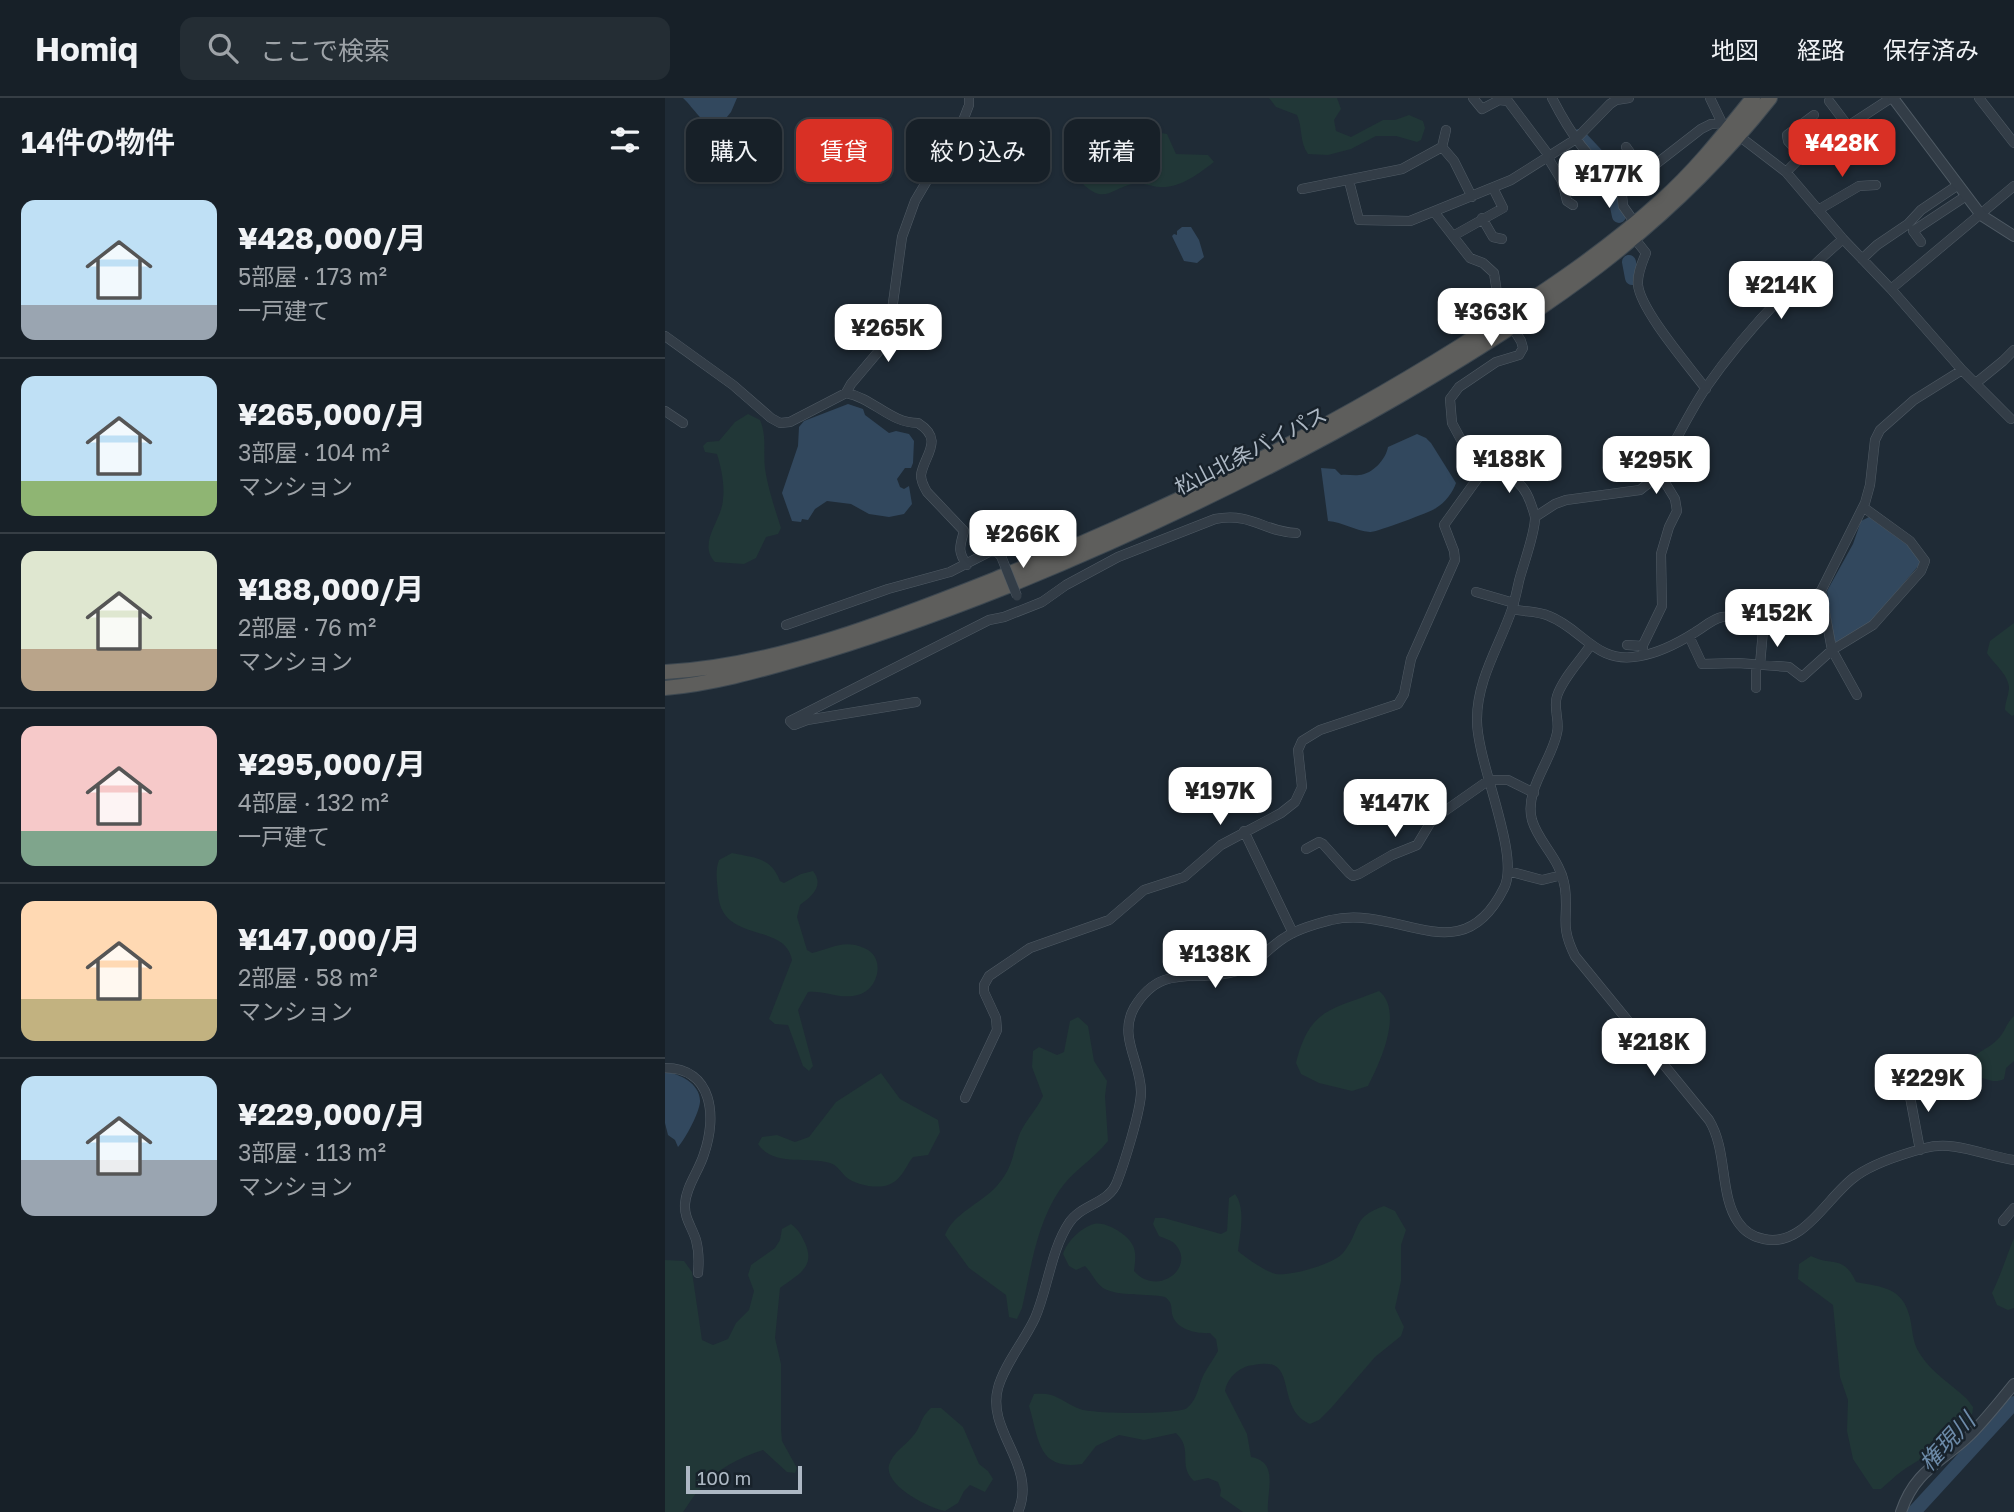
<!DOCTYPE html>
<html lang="ja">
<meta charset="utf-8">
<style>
body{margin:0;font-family:"Golos Text","Noto Sans JP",sans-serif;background:#242d34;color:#f1f3f6;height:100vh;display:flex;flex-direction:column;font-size:26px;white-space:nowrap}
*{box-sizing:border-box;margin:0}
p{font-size:23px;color:#9ea3a8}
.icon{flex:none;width:38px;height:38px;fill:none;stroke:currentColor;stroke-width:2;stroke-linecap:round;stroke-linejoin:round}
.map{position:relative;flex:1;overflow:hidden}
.sheet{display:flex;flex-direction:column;background:#172028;width:665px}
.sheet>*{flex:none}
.guide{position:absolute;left:21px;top:21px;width:665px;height:63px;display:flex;gap:14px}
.scale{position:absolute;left:21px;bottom:18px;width:116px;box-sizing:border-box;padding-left:7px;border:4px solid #adb8c4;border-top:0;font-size:19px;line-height:24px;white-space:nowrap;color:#adb8c4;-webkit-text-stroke:5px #18222b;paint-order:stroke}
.price{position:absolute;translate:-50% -60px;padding:0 16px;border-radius:14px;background:#fff;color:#222;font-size:23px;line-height:46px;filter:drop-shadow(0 2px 4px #0008)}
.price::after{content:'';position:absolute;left:50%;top:42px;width:21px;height:16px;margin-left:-10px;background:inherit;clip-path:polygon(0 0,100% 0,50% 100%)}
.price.on{background:#d93025;color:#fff}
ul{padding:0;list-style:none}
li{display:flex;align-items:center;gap:21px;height:175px;padding:0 21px}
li+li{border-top:2px solid #363e45}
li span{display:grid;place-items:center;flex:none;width:196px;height:140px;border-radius:14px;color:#555}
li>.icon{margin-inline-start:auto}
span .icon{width:84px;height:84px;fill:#fffc;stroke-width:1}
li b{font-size:30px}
h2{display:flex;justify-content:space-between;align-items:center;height:84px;padding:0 21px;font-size:30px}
.chip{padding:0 24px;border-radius:14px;background:#172028;box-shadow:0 2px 5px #0004,0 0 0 2px #363e45;font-size:24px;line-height:63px}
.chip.on{background:#d93025;color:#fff}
header{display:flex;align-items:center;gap:42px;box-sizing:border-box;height:98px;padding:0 35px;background:#172028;border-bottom:2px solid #363e45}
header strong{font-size:33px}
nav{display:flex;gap:38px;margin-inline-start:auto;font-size:24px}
.search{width:490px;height:63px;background:#242d34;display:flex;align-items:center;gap:18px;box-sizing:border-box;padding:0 24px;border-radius:14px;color:#9ea3a8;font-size:26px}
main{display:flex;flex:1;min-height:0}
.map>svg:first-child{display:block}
.green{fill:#213737}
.water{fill:#32485e}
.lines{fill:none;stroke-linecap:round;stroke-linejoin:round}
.river{stroke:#32485e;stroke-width:14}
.minor-casing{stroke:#505b65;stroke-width:10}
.tertiary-casing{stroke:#505b65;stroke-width:12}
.trunk-casing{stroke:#3d4851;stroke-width:16}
.minor{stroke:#333d47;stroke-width:9}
.tertiary{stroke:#333d47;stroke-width:10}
.trunk{stroke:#5e5e5c;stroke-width:14}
.minor-bridge-casing{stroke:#505b65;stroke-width:10;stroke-linecap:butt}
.minor-bridge{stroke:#333d47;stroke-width:9}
.labels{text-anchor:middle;stroke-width:5;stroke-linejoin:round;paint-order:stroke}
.street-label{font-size:21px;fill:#adb8c4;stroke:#18222b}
.water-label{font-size:23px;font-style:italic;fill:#6d8ba9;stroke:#18222b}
</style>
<header>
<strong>Homiq</strong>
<div class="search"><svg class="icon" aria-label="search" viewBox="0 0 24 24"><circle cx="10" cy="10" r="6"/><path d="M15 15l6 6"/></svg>ここで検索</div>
<nav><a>地図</a><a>経路</a><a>保存済み</a></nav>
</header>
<main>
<section class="sheet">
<h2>14件の物件<svg class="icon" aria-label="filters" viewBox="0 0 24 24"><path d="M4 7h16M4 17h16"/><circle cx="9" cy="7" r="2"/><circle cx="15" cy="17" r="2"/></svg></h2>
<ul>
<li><span style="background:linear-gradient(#bfe0f5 75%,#9aa5b1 0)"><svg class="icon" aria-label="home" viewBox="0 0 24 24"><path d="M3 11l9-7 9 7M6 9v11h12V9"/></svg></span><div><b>¥428,000/月</b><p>5部屋 · 173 m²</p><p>一戸建て</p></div></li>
<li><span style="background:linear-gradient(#bfe0f5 75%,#8fb573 0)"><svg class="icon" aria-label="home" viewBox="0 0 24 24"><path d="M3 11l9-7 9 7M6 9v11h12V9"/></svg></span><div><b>¥265,000/月</b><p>3部屋 · 104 m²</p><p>マンション</p></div></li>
<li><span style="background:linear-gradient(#dfe7d0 70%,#b9a48a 0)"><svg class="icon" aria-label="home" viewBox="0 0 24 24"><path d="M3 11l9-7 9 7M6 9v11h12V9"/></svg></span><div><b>¥188,000/月</b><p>2部屋 · 76 m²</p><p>マンション</p></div></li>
<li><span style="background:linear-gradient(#f6c9c9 75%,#7fa58c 0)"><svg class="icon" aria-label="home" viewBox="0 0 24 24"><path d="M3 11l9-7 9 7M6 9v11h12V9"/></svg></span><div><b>¥295,000/月</b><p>4部屋 · 132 m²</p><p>一戸建て</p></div></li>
<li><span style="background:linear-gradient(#ffd9b3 70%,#c2b280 0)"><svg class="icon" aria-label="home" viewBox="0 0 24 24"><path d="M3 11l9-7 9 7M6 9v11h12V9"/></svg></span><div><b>¥147,000/月</b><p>2部屋 · 58 m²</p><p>マンション</p></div></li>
<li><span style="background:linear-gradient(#bfe0f5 60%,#9aa5b1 0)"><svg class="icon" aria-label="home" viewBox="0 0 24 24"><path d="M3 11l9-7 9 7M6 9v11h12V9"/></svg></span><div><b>¥229,000/月</b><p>3部屋 · 113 m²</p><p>マンション</p></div></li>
</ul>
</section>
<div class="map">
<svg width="1349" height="1414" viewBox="0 0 1349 1414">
<rect width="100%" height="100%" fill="#1f2b36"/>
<!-- green -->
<path class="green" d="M604 0H672L676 11 669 22 671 33 686 39 718 22H730L744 17 758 23 760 30 756 42 752 44 731 38H711L686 51 663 57 643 56C634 43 638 30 632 17L611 9Z
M496 35 502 36 511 56 543 57 549 64C533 76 516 90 495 89 484 88 478 84 467 86 446 91 439 107 417 85V74L431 62 460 52 475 41H485Z
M83 316 95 322C102 338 98 354 100 371 103 391 110 411 116 430L113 436 101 439 91 460 79 466 50 464C32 445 57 423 58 401 60 387 56 369 52 356L40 354 38 348 42 344 54 343 70 324Z
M1349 525V617L1347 618 1340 612C1340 603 1344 597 1344 589 1343 576 1328 565 1322 555L1325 543Z
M67 755C90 760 106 759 115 783L119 785 136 776 148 773C160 788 146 799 135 807L132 819 142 852 147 855C166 851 178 841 199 850 220 858 215 888 196 896 177 903 161 892 143 894L133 912 148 968 144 973 138 968 123 927 110 926 104 921 127 862C120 823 56 847 53 795 52 783 50 773 54 762Z
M714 893C739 913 715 965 703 988L687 993 654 985 636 976 631 965C645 909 667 912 714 893Z
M1349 918V963L1341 970 1339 981C1327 987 1320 978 1308 979 1301 979 1299 985 1291 986 1288 962 1318 956 1332 942 1340 935 1341 925 1349 918Z
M413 919 423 928 429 963 442 983 440 998 443 1043C428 1062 407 1073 394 1093 371 1128 366 1170 357 1210L352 1221 344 1219 341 1197 304 1170 280 1137C289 1115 315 1106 331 1089 350 1067 346 1058 355 1035 361 1022 372 1011 378 998L367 969 368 953 374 949 392 957 399 954 405 923Z
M216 975 235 1001 273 1022 275 1034 263 1057 248 1059C240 1069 237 1082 223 1087 212 1091 190 1087 181 1079 176 1074 172 1067 165 1065 143 1058 108 1069 93 1046L97 1039 112 1037 130 1044 144 1039 171 1004Z
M570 1096C581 1110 575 1136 573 1153 581 1160 601 1174 611 1176 626 1178 667 1167 678 1155 697 1132 685 1120 719 1108L730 1113 741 1132 736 1147V1183L730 1210 739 1229 736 1238 710 1259 667 1309 654 1322 645 1326C610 1311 633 1261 595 1266 590 1267 584 1267 580 1269 569 1274 562 1282 560 1293L582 1336 586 1359C615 1364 601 1394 603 1414H578L555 1398 556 1392 553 1384 543 1380 529 1383C512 1367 529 1352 511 1335L479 1342 454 1337 431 1348 417 1366C372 1373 374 1340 364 1308L369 1296C392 1294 395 1303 415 1311 427 1316 513 1317 522 1310 533 1301 533 1288 539 1276 543 1268 549 1261 553 1253L551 1241 545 1235C533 1236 513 1232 508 1219 505 1210 509 1206 500 1199 482 1195 453 1199 438 1190 430 1184 427 1175 420 1168L411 1172 404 1168 398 1156C402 1144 415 1130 429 1126 440 1123 462 1136 467 1146 472 1154 470 1164 469 1173 492 1200 533 1169 509 1145 506 1142 498 1140 494 1138L488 1126 490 1120H499L556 1136 562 1133 564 1100Z
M126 1126C134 1132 136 1137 140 1145 151 1170 133 1176 115 1190L110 1240 116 1266V1331L117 1343 132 1370 130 1375 122 1374 98 1352C75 1359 50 1372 35 1391 28 1398 24 1406 18 1414H0V1162L19 1163 27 1174 37 1242 48 1247 63 1241 71 1225 84 1212 89 1193 83 1177 86 1167 110 1150 115 1142 117 1131Z
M1349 1140V1210L1343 1212 1332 1207 1327 1195C1336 1177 1341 1159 1349 1140Z
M1146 1158C1168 1169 1178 1156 1191 1184 1217 1189 1238 1189 1245 1220 1248 1233 1247 1244 1255 1256 1266 1274 1287 1287 1302 1301L1308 1309C1309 1336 1256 1359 1237 1373 1230 1378 1223 1385 1216 1391H1208L1188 1361 1182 1333 1183 1302 1175 1279 1168 1207 1133 1181 1134 1166Z
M266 1310H276L298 1329 314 1366 323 1373 328 1381 320 1394 305 1387 299 1393 293 1405 280 1413C264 1410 219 1388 224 1367 228 1354 240 1348 248 1338 257 1328 254 1321 266 1310Z"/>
<!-- water -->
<path class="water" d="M18 0H72L66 14 53 30C38 28 29 10 18 0Z
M517 129H526L534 142 539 159 532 165 519 163 507 138 509 136 512 137V133Z
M183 306 198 311 200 317 224 335 231 333 244 336 249 343 248 365 246 370H240L232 381 235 389 239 391 244 388 247 406 239 416 224 419 204 416 186 406 162 403 150 411 143 422 137 421 136 424 127 423 117 395 133 348 134 329 139 323Z
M752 336 761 340 766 345 791 385C788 394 780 405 771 410 766 414 709 435 705 434 690 433 678 424 663 423L656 370 670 371 676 377C682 376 688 378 694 377 708 376 721 361 723 349Z
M1204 419 1244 448 1255 462 1254 467 1206 524 1173 545 1169 543 1162 493 1188 446 1196 423Z
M0 974C14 975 36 986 35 1004 34 1015 21 1040 13 1049L10 1042 3 1037 0 1025Z"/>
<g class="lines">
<!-- river -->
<path class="river" d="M914 38 944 70 954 118
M964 164 967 180
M1249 1414 1349 1305"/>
<defs>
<path id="minor" d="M808 0 817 11 834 2 843 3 885 59
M887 0C905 35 923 62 956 86L969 83 1036 31 1046 26 1057 25
M1045 0 1057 25 1121 74 1178 141 1226 191 1297 272 1346 321
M1314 0 1349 45
M1164 3 1183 28
M781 32 777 49 789 63 807 99
M961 49 979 74
M1137 58 1123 43 1122 37 1149 17
M883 60 897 83 902 103 908 107
M1121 74 1137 58 1226 0
M684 83 694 122 745 123 846 82 911 41 945 6 951 2 964 0
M956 86 958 108 970 125
M637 91 737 71 777 49
M1153 112 1194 88 1211 87
M770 115 805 160 818 165 829 175 834 208 856 243 858 250 854 257 831 264 794 289 785 301 787 325 815 377
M817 120 828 139 837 141
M788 138 838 110 828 90
M970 141 981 155C977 165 972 176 973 187 976 213 1024 268 1041 291
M1256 144 1248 133 1301 98
M1197 161 1212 147 1243 126 1256 112 1293 87
M1226 191 1349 88
M0 238 68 287 106 320 115 325 125 324 181 295 186 286 213 254 225 227 237 139 250 103 299 20 304 7V0
M1311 285 1338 263 1349 252
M181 295C208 300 225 325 253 325 280 342 259 357 256 377 256 383 259 389 262 394L299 433C295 448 292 453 302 467
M0 313 18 325
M870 419 890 406 901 402 975 392 985 384C1006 355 1020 321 1040 291 1078 236 1127 185 1178 141
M1156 493 1167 552 1192 597
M811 494 849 505
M847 511C859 514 873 513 884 518 918 531 931 567 975 558 993 555 1013 545 1029 535 1038 530 1047 521 1057 519 1073 516 1087 533 1103 531L1156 493 1200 405 1205 387 1210 342 1215 332 1249 302 1297 272
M121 527 223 491 285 474 326 453 332 454 336 458
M1024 538 1037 566 1073 565 1124 569 1137 579 1167 552 1208 527 1256 473 1260 463 1245 443 1198 409
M962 547 978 548
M925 548C915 563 898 580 892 598 888 610 895 623 892 635 886 664 859 692 867 722 874 746 896 761 900 790 904 820 894 826 910 858L1044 1022C1063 1053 1054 1096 1073 1124 1079 1133 1088 1139 1099 1141 1139 1150 1163 1097 1191 1078 1209 1065 1238 1056 1260 1050 1290 1042 1320 1058 1349 1062
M978 557V547L997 508 996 456 1004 429 1012 413 1010 401 993 373
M1095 567 1098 532
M1091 568V590
M251 604 142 622 129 627 125 623 324 522 339 519 377 504 401 487 453 459 550 421C587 414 599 434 631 435
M579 733 628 835
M641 751 654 744 658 746 684 775 688 778 694 776 727 757 752 747 767 722 824 682H843L869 695
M843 773 877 782 897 777
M0 970C48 970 52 1019 39 1056 34 1073 21 1088 20 1106 19 1120 27 1129 31 1142 34 1153 34 1164 33 1175
M1243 988 1255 1052
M300 1000 332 932 331 920 319 894V887L324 878 365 850 444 822 479 792 519 779 556 747 616 715 630 704 637 689 633 652 637 643 655 632 733 606 739 596 746 561 790 462 789 453 779 427 815 377
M1338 1123 1349 1110
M353 1414C373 1367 321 1334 333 1290 339 1267 360 1242 370 1220 383 1190 386 1152 404 1125 416 1106 444 1106 452 1084 459 1066 476 1012 476 994 476 964 453 939 469 910 497 862 533 886 572 873 591 867 603 850 619 840 632 831 651 826 666 822 735 806 796 877 839 790 856 757 811 663 812 621 812 581 835 547 847 511 850 502 852 492 854 483 858 467 870 436 870 420 870 417 867 409 866 406 857 379 842 376 815 377"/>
<path id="tertiary" d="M1228 0 1316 117 1349 138
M1236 1414C1250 1372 1276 1365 1305 1337 1321 1321 1335 1303 1349 1286"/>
<path id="trunk" d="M0 574C115 568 237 518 343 476 508 409 669 330 819 233 880 193 941 153 996 103 1030 73 1059 36 1088 0
M0 590C46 586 93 573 137 560 207 540 275 515 343 488 477 433 608 371 734 298 878 214 1000 133 1105 0"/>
</defs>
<!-- minor casing -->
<use href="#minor" class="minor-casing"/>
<!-- tertiary casing -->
<use href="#tertiary" class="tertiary-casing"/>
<!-- trunk casing -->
<use href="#trunk" class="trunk-casing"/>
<!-- minor -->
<use href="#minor" class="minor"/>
<!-- tertiary -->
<use href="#tertiary" class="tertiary"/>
<!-- trunk -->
<use href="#trunk" class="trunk"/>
<defs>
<path id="minor-bridge" d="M336 458 352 498"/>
</defs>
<!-- minor-bridge casing -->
<use href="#minor-bridge" class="minor-bridge-casing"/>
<!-- minor-bridge -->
<use href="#minor-bridge" class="minor-bridge"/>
</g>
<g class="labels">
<!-- street labels -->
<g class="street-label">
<text transform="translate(586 353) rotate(-27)" y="7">松山北条バイパス</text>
</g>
<!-- water labels -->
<g class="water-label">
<text transform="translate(1282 1344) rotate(-47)" y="8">権現川</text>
</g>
</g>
</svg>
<div class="scale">100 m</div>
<b class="price on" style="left:1177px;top:81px">¥428K</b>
<b class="price" style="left:944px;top:112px">¥177K</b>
<b class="price" style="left:1116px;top:223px">¥214K</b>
<b class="price" style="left:826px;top:250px">¥363K</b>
<b class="price" style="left:223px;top:266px">¥265K</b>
<b class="price" style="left:844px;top:397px">¥188K</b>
<b class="price" style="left:991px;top:398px">¥295K</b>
<b class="price" style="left:358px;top:472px">¥266K</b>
<b class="price" style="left:1112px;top:551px">¥152K</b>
<b class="price" style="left:555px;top:729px">¥197K</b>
<b class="price" style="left:730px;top:741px">¥147K</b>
<b class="price" style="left:550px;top:892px">¥138K</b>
<b class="price" style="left:989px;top:980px">¥218K</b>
<b class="price" style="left:1263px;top:1016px">¥229K</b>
<div class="guide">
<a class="chip">購入</a>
<a class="chip on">賃貸</a>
<a class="chip">絞り込み</a>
<a class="chip">新着</a>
</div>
</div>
</main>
